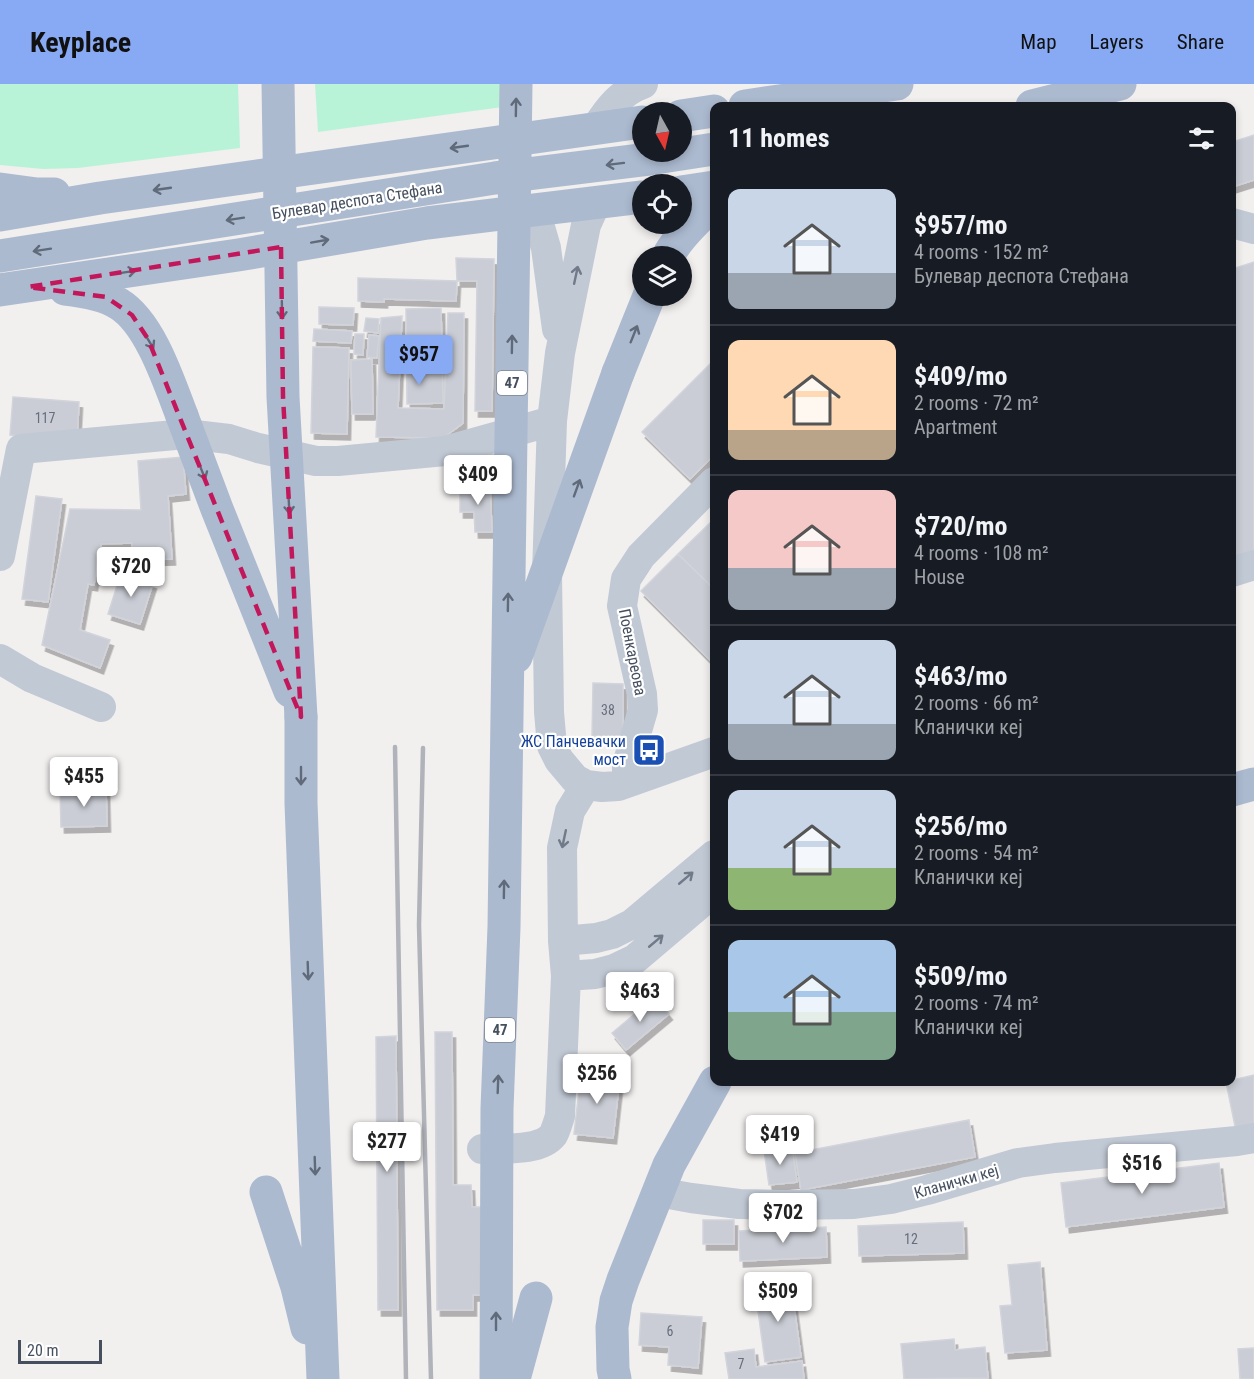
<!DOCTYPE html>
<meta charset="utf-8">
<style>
body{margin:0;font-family:"Roboto Condensed",sans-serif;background:#242831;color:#f1f3f6;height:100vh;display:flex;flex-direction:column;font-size:22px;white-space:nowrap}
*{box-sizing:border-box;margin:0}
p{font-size:20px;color:#9ea1a6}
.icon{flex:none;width:33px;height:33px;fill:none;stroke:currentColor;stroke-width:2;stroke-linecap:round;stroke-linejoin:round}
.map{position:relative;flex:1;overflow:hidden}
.side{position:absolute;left:710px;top:18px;width:526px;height:984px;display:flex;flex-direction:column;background:#171b24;border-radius:12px;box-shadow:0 3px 9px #0003}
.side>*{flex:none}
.needle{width:39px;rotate:172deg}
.controls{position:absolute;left:632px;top:18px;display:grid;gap:12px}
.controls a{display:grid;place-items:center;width:60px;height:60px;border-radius:50%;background:#171b24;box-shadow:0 3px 9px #0003;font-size:30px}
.scale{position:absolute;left:18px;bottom:15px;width:84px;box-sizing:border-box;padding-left:6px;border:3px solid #454f5e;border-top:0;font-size:16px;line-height:21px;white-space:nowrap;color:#454f5e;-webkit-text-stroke:4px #fff;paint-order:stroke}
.price{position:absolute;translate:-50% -51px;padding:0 14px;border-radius:6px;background:#fff;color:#222;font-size:20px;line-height:39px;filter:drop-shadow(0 2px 3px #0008)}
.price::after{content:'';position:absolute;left:50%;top:36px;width:18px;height:14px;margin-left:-9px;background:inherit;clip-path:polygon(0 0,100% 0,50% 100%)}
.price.current{background:#88aaf4;color:#111}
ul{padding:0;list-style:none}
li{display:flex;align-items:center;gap:18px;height:150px;padding:0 18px}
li+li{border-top:2px solid #363941}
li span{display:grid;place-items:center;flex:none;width:168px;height:120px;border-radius:12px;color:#555}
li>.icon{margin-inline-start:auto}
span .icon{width:72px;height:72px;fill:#fffc;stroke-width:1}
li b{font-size:26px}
h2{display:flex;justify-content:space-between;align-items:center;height:72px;padding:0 18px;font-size:26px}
header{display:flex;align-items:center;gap:36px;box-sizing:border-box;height:84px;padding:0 30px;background:#88aaf4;color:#111}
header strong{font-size:28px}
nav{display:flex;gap:33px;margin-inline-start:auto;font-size:21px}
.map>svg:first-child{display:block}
.green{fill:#b9f3d7}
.building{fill:#cacdd5;stroke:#d2d4db;stroke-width:1.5;filter:url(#shadow)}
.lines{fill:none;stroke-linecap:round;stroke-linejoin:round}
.minor{stroke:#c1c9d5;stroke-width:30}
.major{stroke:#acbad0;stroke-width:33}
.rail{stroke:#b0b3ba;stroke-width:4.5}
.major-bridge{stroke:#acbad0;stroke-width:33}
.oneway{stroke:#5f6a7a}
.oneway2{stroke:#707a88}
.marked{fill:none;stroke:#c2185b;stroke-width:4.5;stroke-dasharray:12 8;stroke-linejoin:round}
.labels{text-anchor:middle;stroke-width:4.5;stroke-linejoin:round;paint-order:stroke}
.number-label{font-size:14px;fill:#666e7c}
.shield{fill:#fff;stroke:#7d848e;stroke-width:1.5}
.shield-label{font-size:15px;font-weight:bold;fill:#454f5e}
.street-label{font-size:16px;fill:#454f5e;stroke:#fff}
.transit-label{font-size:16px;fill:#164399;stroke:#fff;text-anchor:end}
</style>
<header>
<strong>Keyplace</strong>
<nav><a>Map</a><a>Layers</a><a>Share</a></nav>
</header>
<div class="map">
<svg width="1254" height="1295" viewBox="0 0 1254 1295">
<defs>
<filter id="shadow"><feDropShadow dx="3.5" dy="6" stdDeviation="0" flood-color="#0004"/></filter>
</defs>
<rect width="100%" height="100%" fill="#f2efef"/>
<!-- green -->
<path class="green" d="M0 0H238L240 64 78 84 43 85 0 81Z
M315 0H518L517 21 318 48Z"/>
<!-- building -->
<path class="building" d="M1254 51V96L1232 103V58Z
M456 174 494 175 492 327H475L477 197H457Z
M1254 178V468L1232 475V185Z
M358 194 457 197 456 217 384 215V218L358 217Z
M319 223 354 224 353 241 319 240Z
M441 224 443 319 407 320 406 225Z
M448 229H464L463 339 443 354 376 353 381 234 402 232 398 324 444 325Z
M366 234 379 235 378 249 364 247Z
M314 245 352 247 351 259 313 257Z
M355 250H364L363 271 354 270Z
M369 251 379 252 377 274 367 273Z
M313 263 349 264 347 350 311 349Z
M372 275 373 330H352L351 276Z
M714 276V371L690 395 642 348Z
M13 313 79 318 77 356 10 351Z
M476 365H493V398H458V377H476Z
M183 373 186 410 168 412 172 475 132 476V459L101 460 94 501 88 500 80 546 110 556 100 584 42 561 70 425 141 426 138 377Z
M490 401 492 448H475L474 428H460V402Z
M36 412 62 415 48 518 22 515Z
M714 435V505L678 470Z
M678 470 714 505V580L641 507Z
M121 489 153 499 140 540 108 530Z
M593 599 623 600V652H592Z
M106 704 107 742 61 743 60 705Z
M655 913 669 930 626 966 612 949Z
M435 948H452L453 1101H471L472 1123H483V1211H473V1226H437Z
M396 952 398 1226H378L376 953Z
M581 989 620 993 613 1054 574 1050Z
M1254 991V1043L1236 1047 1226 998H1232V996Z
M969 1036 975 1073 801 1106 795 1069Z
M792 1063 797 1098 769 1101 764 1066Z
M1219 1079 1224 1123 1066 1143 1061 1099Z
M703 1136H734V1160H703Z
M963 1138 964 1169 859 1172 858 1142Z
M826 1143 827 1173 740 1177 739 1147Z
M1040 1178 1047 1266 1005 1269 1000 1222 1012 1221 1008 1181Z
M791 1200 801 1273 765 1278 755 1205Z
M641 1229 702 1233 698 1284 668 1281 669 1263 639 1261Z
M954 1255 955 1266 985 1263 988 1294 904 1295 901 1260Z
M1254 1264V1295H1240L1238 1265Z
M754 1265 756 1283 802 1277 804 1295H729L725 1269Z"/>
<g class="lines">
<!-- minor -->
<path class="minor" d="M596 44C608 25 621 8 643 0
M596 119 586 141 560 269 552 337 547 490 549 628 552 662 559 676 575 695 586 701 602 703 618 702 714 668
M535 126 546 164 557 245
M1232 139 1254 145
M0 472 21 365 186 350 229 355 258 364 316 377H338L445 367 552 337
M1232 488 1254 481
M0 575 32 594 101 623
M629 698 627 686V681L643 626 642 610 622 522 626 495 641 472 714 398
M586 701 570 727 562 764 563 857 566 892 595 890 614 885 635 875 714 808
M563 857 596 854 612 850 632 840 714 771
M482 1065C501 1064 540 1068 553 1051 556 1046 558 1038 560 1032L566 892
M658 1108 691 1114 739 1120 784 1121 854 1120 891 1115 927 1106 1018 1079 1055 1074 1237 1057 1254 1054"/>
<!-- major -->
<path class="major" d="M745 22 897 0
M1032 22 1120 0
M681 32 714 27
M0 105 37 110H54
M681 108 714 103
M0 131 100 114 642 38
M0 172 495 94 649 75 714 65
M668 172C679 152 697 135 714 120
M65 205C83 207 104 210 119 220 150 239 169 298 182 332
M0 206 238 171 427 139 642 113
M618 289 649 212
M301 633V719L323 1295
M1232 706 1254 700
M266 1108 297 1203 307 1244
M514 1295 536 1214
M615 1295 613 1285 612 1243 616 1217 623 1196 669 1081 715 998"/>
<!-- rail -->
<path class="rail" d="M395 663 406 1295
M423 664 419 841 431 1295"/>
<!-- major-bridge -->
<path class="major-bridge" d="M278 0 283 313 301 633
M182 332 217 425 290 607
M516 573 618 289
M496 1295 497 1025 504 843 516 0"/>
</g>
<!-- one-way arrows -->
<defs><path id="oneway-shaft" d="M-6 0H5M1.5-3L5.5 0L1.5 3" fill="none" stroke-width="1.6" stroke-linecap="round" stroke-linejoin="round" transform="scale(1.5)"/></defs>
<g class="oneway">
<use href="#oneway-shaft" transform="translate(516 23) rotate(-89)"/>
<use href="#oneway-shaft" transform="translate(459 63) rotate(172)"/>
<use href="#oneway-shaft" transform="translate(615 80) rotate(173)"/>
<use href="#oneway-shaft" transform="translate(162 105) rotate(172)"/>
<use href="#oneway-shaft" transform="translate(235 135) rotate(171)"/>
<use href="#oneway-shaft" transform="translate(320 157) rotate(-10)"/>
<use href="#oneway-shaft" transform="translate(42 166) rotate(171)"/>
<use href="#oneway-shaft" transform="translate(127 188) rotate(-9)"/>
<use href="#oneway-shaft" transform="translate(282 226) rotate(89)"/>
<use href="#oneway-shaft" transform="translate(634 250) rotate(-68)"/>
<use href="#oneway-shaft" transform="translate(149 257) rotate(59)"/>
<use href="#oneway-shaft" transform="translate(512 260) rotate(-89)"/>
<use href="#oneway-shaft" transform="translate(202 387) rotate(68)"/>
<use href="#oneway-shaft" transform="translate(577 404) rotate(-70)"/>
<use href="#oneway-shaft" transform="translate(289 421) rotate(87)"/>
<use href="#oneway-shaft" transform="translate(508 518) rotate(-89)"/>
<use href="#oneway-shaft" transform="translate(301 692) rotate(90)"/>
<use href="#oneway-shaft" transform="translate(504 805) rotate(-89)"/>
<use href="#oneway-shaft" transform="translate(308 887) rotate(88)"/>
<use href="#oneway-shaft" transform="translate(498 1000) rotate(-88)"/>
<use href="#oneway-shaft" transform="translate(315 1082) rotate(88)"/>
<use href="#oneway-shaft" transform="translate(496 1237) rotate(-90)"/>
</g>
<g class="oneway2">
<use href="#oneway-shaft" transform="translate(576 191) rotate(-78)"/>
<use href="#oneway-shaft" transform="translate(564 755) rotate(102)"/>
<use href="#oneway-shaft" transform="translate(686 794) rotate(-40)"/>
<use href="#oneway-shaft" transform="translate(656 857) rotate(-40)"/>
</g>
<!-- marked area -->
<path class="marked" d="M281 163 283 313 301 633 148 255 132 231 106 213 28 203Z"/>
<!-- icons -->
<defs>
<symbol id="bus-square" viewBox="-11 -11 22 22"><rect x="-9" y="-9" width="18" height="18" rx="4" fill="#1a4fb4" stroke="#fff"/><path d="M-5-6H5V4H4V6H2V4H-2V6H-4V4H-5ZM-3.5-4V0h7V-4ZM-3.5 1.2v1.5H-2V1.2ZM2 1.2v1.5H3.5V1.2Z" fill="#fff"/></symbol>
</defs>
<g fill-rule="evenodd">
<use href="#bus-square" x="630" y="647" width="38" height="38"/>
</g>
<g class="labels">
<!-- number labels -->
<g class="number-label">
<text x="45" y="339">117</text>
<text x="608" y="631">38</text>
<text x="911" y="1160">12</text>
<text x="670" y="1252">6</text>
<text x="741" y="1285">7</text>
</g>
<!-- shield labels -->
<g class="shield">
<rect x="497" y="287" width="30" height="24" rx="4.5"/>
<rect x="485" y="934" width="30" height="24" rx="4.5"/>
</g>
<g class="shield-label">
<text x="512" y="304">47</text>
<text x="500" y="951">47</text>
</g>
<!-- street labels -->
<g class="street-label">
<text transform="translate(357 116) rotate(-9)" y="6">Булевар деспота Стефана</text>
<text transform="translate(633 568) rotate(79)" y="6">Поенкареова</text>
<text transform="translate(956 1097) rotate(-16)" y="6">Кланички кеј</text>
</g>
<!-- transit labels -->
<g class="transit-label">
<text x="626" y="663">ЖС Панчевачки<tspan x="626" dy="18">мост</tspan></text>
</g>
</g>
</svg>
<div class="controls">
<a><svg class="needle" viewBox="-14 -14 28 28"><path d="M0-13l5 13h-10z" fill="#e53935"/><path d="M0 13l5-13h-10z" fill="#9ea1a6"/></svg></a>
<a><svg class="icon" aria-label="locate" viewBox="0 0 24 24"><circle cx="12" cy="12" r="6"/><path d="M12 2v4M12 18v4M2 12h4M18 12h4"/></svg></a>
<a><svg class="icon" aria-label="layers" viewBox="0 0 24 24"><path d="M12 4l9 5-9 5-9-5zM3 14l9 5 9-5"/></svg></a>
</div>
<div class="scale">20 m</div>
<b class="price current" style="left:419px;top:302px">$957</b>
<b class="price" style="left:478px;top:422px">$409</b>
<b class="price" style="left:131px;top:514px">$720</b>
<b class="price" style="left:84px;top:724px">$455</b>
<b class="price" style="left:640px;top:939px">$463</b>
<b class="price" style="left:597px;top:1021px">$256</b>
<b class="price" style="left:780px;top:1082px">$419</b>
<b class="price" style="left:387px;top:1089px">$277</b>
<b class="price" style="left:1142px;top:1111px">$516</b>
<b class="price" style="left:783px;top:1160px">$702</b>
<b class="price" style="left:778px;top:1239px">$509</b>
<section class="side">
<h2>11 homes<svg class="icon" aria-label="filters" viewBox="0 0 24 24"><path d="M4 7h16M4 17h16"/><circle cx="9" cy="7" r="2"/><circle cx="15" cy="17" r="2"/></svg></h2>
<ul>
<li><span style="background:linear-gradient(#c9d6e8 70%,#9aa5b1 0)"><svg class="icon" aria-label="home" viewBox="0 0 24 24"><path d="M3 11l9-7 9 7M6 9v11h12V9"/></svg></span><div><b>$957/mo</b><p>4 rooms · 152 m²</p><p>Булевар деспота Стефана</p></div></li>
<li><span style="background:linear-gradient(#ffd9b3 75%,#b9a48a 0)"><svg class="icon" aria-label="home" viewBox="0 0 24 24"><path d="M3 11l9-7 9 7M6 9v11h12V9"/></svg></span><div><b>$409/mo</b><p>2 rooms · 72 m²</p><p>Apartment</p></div></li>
<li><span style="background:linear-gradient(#f6c9c9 65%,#9aa5b1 0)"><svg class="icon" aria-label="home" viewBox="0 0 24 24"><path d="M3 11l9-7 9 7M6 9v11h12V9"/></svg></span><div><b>$720/mo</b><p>4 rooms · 108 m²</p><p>House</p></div></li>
<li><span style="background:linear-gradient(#c9d6e8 70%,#9aa5b1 0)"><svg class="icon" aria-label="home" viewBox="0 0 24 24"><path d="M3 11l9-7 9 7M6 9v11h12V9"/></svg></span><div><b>$463/mo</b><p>2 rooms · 66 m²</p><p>Кланички кеј</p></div></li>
<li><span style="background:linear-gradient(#c9d6e8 65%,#8fb573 0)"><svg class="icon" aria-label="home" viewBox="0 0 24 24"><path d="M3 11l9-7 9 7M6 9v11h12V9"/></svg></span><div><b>$256/mo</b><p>2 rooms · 54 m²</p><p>Кланички кеј</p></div></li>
<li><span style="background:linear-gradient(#a9c7e8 60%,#7fa58c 0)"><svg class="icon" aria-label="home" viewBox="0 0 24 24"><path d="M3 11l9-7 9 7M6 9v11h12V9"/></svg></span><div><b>$509/mo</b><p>2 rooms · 74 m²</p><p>Кланички кеј</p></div></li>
</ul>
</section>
</div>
